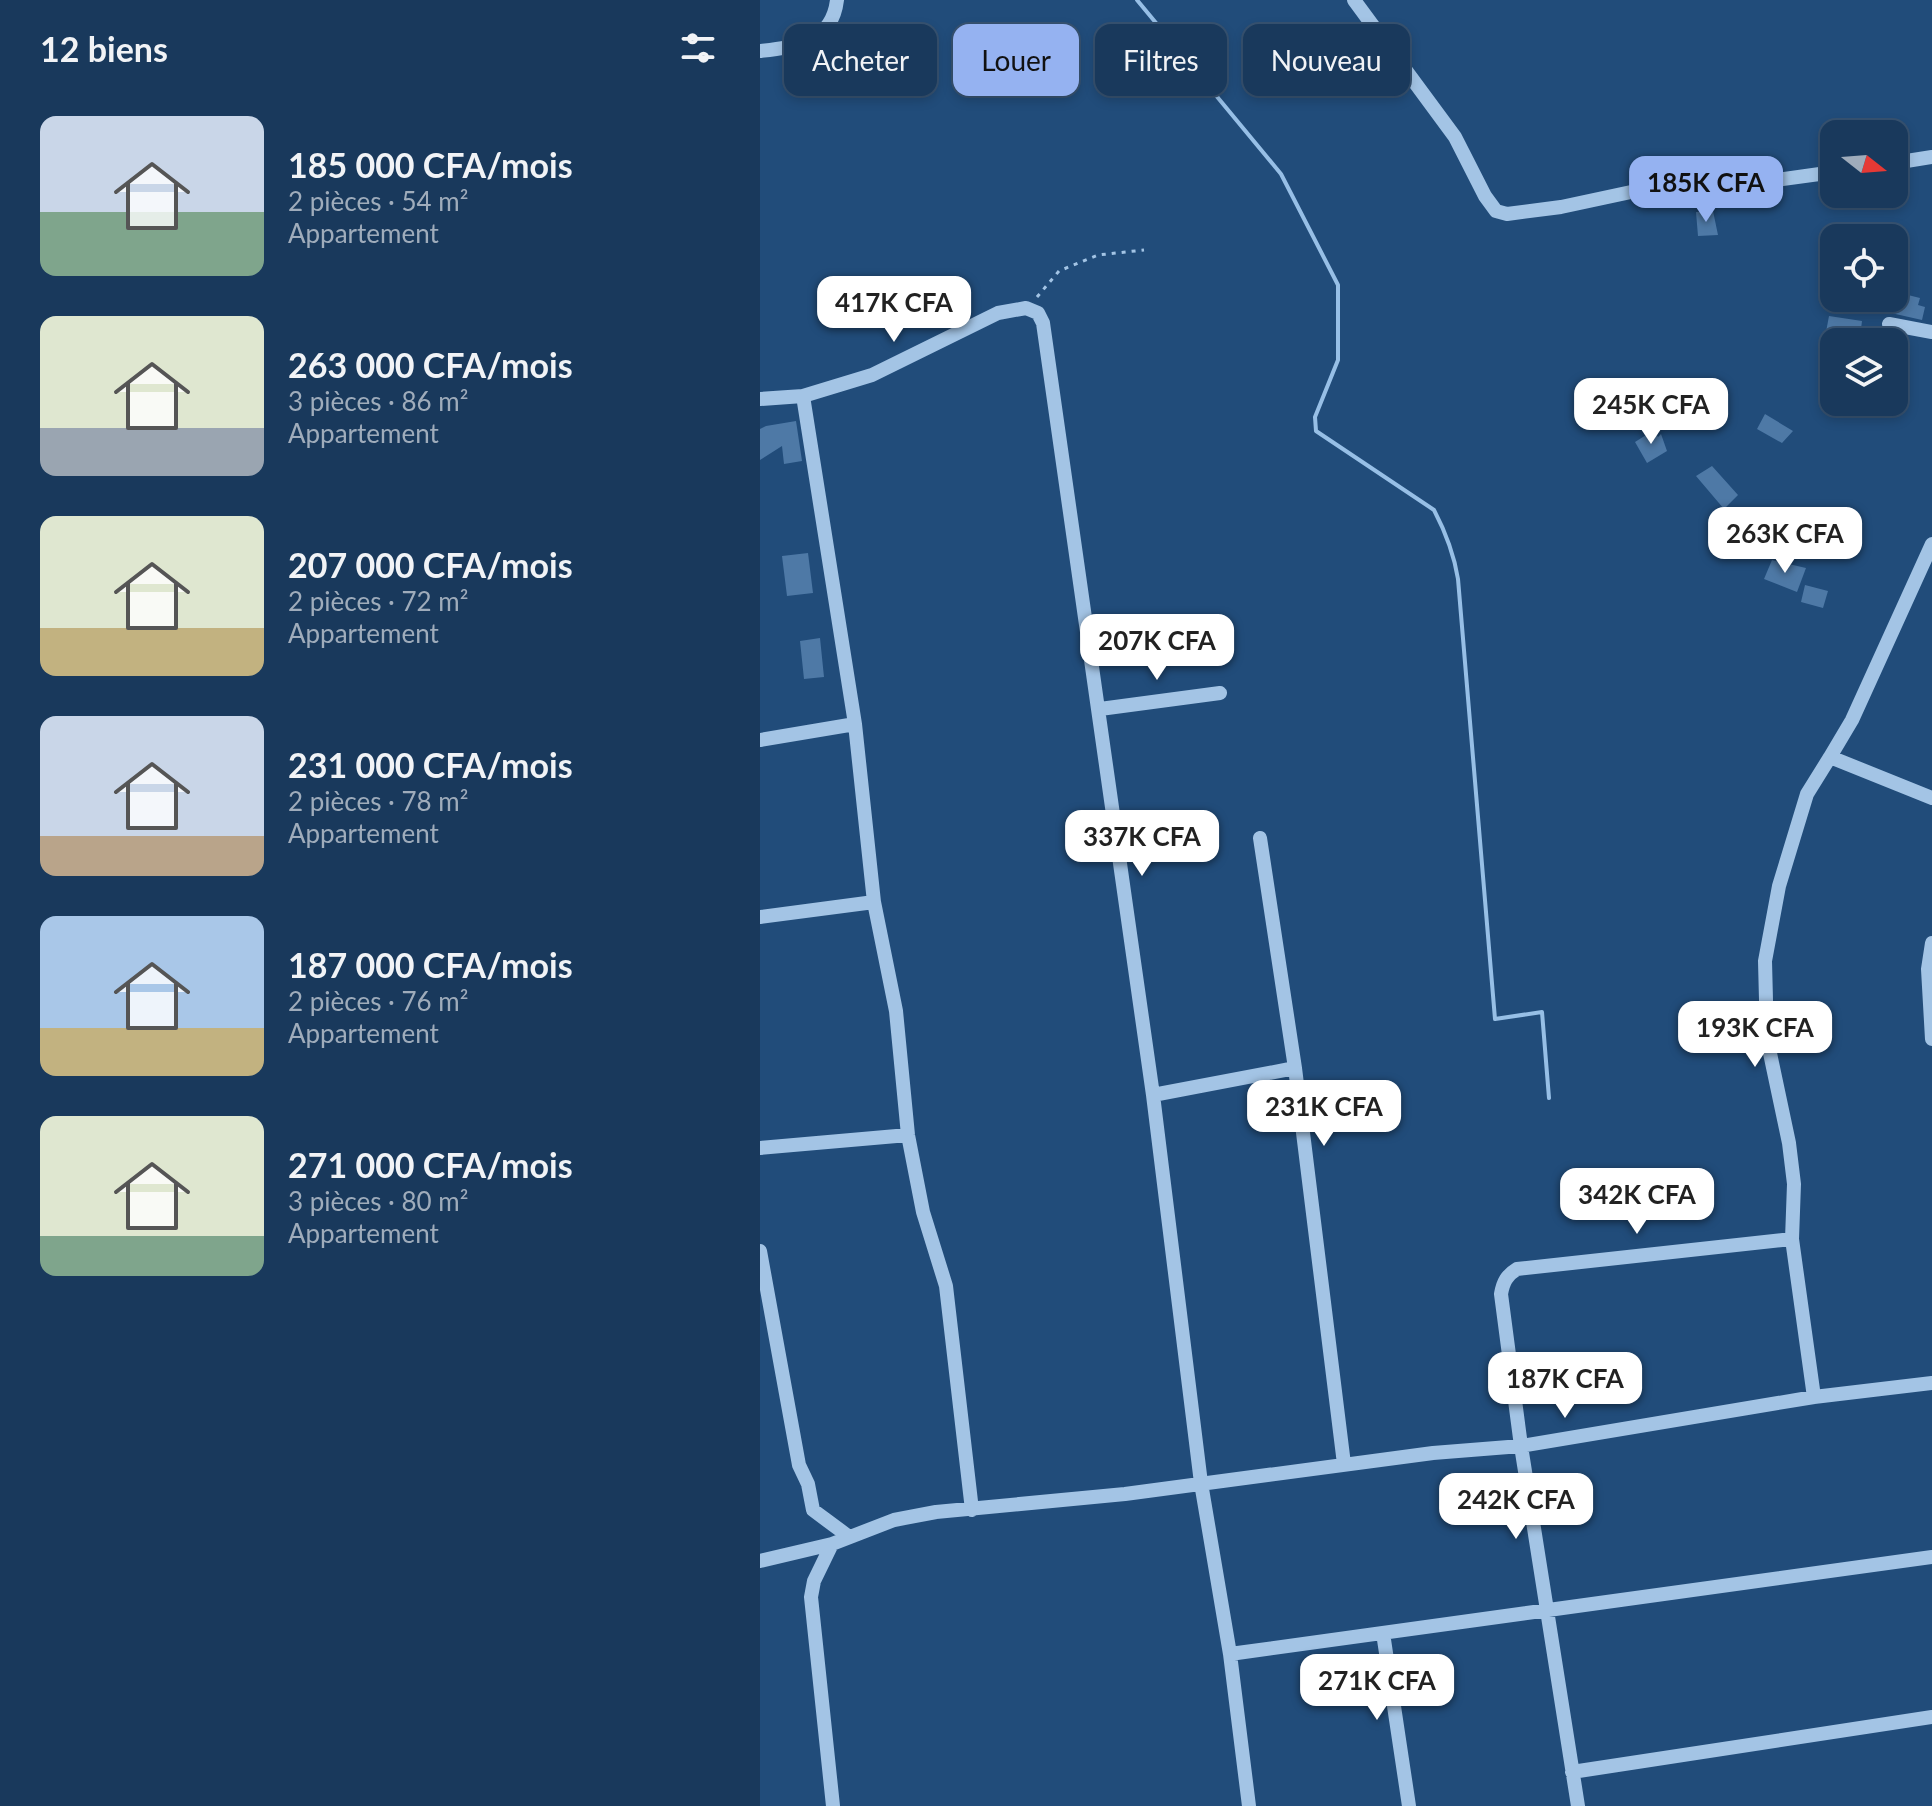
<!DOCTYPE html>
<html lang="fr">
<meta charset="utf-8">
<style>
body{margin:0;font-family:Lato,sans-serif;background:#224062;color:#f1f3f6;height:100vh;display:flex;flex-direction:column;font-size:30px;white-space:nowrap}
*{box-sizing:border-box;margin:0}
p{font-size:26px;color:#9facbb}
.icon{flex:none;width:44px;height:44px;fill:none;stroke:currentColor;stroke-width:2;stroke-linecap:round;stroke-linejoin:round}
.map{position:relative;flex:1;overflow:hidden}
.details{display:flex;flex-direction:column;background:#19395c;width:760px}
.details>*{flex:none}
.hud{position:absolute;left:24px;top:24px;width:760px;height:72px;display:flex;gap:16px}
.needle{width:52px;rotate:107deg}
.fabs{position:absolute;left:1060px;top:120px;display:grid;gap:16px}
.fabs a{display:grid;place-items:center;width:88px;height:88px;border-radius:16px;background:#19395c;box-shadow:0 4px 12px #0003,0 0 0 2px #375372;font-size:40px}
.price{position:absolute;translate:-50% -68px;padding:0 18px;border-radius:16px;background:#fff;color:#222;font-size:26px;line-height:52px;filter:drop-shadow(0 2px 4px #0008)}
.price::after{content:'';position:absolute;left:50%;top:48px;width:24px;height:18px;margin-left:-12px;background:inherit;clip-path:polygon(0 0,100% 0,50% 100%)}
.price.active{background:#95b2f1;color:#111}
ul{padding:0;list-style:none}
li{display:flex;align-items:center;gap:24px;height:200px;padding:0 40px}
li span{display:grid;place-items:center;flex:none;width:224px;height:160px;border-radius:16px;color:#555}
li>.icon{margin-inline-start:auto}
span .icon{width:96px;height:96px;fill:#fffc;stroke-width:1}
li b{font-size:34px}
h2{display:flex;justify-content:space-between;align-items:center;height:96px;padding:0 40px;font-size:34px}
.pill{padding:0 28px;border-radius:16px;background:#19395c;box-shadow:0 4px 12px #0003,0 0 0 2px #375372;font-size:28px;line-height:72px}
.pill.active{background:#95b2f1;color:#111}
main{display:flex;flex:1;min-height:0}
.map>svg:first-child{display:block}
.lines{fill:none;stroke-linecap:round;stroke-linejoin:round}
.stream{stroke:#97bfe6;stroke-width:4}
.building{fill:#4e79a6}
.path{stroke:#a3c4e5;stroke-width:3;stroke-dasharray:4 6;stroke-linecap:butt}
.minor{stroke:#a3c4e5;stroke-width:14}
</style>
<main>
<section class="details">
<h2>12 biens<svg class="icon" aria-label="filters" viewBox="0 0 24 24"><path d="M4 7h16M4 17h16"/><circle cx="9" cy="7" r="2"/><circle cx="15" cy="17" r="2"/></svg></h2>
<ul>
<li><span style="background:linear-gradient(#c9d6e8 60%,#7fa58c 0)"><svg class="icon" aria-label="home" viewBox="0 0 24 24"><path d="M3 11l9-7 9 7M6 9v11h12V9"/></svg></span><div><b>185 000 CFA/mois</b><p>2 pièces · 54 m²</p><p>Appartement</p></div></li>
<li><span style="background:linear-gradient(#dfe7d0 70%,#9aa5b1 0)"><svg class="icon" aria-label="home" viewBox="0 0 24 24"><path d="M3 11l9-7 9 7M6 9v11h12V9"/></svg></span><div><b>263 000 CFA/mois</b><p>3 pièces · 86 m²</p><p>Appartement</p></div></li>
<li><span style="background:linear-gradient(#dfe7d0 70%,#c2b280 0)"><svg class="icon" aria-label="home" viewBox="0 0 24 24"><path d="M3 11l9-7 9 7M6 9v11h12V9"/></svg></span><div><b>207 000 CFA/mois</b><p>2 pièces · 72 m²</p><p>Appartement</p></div></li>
<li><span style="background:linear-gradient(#c9d6e8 75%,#b9a48a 0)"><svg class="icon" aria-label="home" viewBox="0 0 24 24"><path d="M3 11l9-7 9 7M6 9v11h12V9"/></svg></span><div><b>231 000 CFA/mois</b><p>2 pièces · 78 m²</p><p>Appartement</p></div></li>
<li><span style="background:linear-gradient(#a9c7e8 70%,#c2b280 0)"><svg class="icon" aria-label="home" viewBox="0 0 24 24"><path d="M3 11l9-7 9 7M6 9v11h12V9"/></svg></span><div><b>187 000 CFA/mois</b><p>2 pièces · 76 m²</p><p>Appartement</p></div></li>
<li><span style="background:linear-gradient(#dfe7d0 75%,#7fa58c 0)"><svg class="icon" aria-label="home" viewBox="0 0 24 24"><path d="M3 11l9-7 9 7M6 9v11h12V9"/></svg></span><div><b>271 000 CFA/mois</b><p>3 pièces · 80 m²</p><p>Appartement</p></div></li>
</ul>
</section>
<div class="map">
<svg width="1172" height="1806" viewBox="0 0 1172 1806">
<rect width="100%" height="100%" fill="#214c7a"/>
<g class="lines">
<!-- stream -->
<path class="stream" d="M377 0 521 174 578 285V360L555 417 556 431 674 510C686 533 694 554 698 579L735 1019 782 1012 789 1098"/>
</g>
<!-- building -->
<path class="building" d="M953 211 958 235 938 236 936 212Z
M1136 292 1160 298 1158 305 1165 307 1162 320 1131 313Z
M1069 316 1102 321 1100 337 1066 332Z
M1119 402H1132L1129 418 1116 415Z
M1005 414 1033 431 1022 443 997 429Z
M36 421 42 461 24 464 22 446 0 460V429L6 426Z
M894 430 898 437 901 434 907 451 887 463 875 442Z
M952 466 978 495 964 509 936 476Z
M976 517 991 521 985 547 970 543Z
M48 553 53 593 27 596 22 556Z
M1012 560 1046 568 1037 592 1004 579Z
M1045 585 1068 591 1063 608 1041 602Z
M60 638 64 677 44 679 40 641Z"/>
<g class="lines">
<!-- path -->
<path class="path" d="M277 297 299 271 338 255 384 250"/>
<!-- minor -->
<path class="minor" d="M594 0 695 137 725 196 736 211 747 214 801 207 885 189 958 188 1074 172
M0 51C35 47 72 43 77 0
M1134 163 1172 157
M1129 324 1172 332
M43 396 95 724 114 902 136 1011 148 1135 163 1212 186 1286 212 1510
M0 399 43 396 112 375 238 313 266 308 278 313 283 323 393 1095 441 1483 470 1654 489 1806
M1172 544 1092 720 1070 757 1172 798
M340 709 460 693
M0 740 95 724
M500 838 535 1068 584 1464
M0 917 114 902
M1172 943 1168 969 1172 1039
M393 1095 535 1068
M0 1148 148 1135
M0 1251 39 1465 48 1484 53 1510 88 1536
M1054 1397 1032 1239 1034 1184 1029 1143 1007 1039 1005 961 1019 886 1047 794 1070 757
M0 1561 72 1544
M623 1633 649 1806
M470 1654 1172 1557
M812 1772 1172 1717
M73 1806 51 1597 54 1581 72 1544 134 1520 176 1512 365 1494 673 1453 761 1446 1054 1397 1172 1383
M818 1806 761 1446 741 1294C743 1282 747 1275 757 1269L1032 1239"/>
</g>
</svg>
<div class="fabs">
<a><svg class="needle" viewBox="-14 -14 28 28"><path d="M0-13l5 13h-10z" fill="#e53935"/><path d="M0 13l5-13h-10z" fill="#9facbb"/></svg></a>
<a><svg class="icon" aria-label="locate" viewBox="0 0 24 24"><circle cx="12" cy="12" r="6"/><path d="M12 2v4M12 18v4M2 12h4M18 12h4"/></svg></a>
<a><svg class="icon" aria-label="layers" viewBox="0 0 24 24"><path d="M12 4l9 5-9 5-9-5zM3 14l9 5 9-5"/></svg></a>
</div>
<b class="price active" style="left:946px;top:224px">185K CFA</b>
<b class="price" style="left:134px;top:344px">417K CFA</b>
<b class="price" style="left:891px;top:446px">245K CFA</b>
<b class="price" style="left:1025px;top:575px">263K CFA</b>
<b class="price" style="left:397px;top:682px">207K CFA</b>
<b class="price" style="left:382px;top:878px">337K CFA</b>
<b class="price" style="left:995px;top:1069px">193K CFA</b>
<b class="price" style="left:564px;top:1148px">231K CFA</b>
<b class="price" style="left:877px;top:1236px">342K CFA</b>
<b class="price" style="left:805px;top:1420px">187K CFA</b>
<b class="price" style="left:756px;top:1541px">242K CFA</b>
<b class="price" style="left:617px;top:1722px">271K CFA</b>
<div class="hud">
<a class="pill">Acheter</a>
<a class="pill active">Louer</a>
<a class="pill">Filtres</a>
<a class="pill">Nouveau</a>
</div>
</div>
</main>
